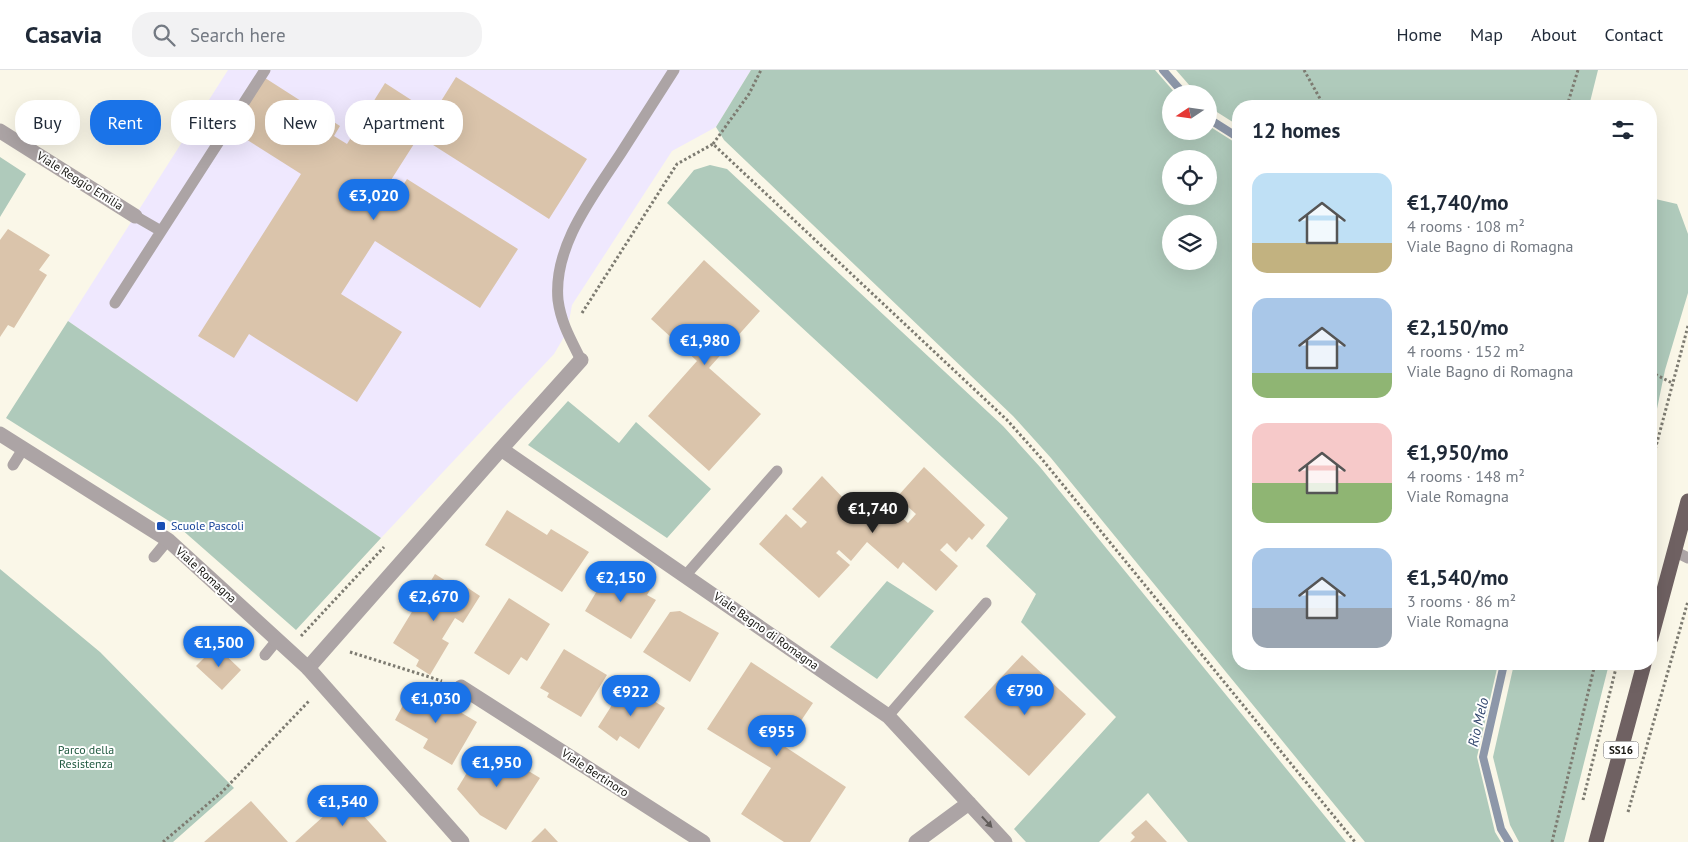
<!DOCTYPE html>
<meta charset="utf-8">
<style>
body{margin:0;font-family:"PT Sans",sans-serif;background:#f2f2f3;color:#1f2937;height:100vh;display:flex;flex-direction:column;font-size:19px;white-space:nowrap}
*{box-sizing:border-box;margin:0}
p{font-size:16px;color:#747a83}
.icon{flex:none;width:28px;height:28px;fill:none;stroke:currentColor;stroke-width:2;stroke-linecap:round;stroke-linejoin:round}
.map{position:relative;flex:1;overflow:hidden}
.panel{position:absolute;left:1232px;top:30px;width:425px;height:570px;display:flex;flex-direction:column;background:#fff;border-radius:20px;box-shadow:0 5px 20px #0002}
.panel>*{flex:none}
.guide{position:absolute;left:15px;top:30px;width:475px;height:45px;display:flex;gap:10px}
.needle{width:32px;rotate:257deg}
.controls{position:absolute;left:1162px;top:15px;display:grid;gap:10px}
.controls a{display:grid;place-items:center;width:55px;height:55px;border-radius:50%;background:#fff;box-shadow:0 5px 20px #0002;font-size:25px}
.price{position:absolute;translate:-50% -42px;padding:0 11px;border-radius:18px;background:#1a73e8;color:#fff;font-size:16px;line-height:32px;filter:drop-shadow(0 1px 2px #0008)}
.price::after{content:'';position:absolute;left:50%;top:30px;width:15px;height:11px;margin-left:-8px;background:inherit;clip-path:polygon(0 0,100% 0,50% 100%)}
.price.on{background:#222;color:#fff}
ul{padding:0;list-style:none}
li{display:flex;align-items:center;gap:15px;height:125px;padding:0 20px}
li span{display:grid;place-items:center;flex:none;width:140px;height:100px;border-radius:15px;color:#555}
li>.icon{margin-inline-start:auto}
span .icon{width:60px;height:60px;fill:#fffc;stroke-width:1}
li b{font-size:21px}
h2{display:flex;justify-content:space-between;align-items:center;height:60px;padding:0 20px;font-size:21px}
.pill{padding:0 18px;border-radius:20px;background:#fff;box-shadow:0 5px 20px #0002;font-size:18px;line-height:45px}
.pill.on{background:#1a73e8;color:#fff}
header{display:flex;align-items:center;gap:30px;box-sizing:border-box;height:70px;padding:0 25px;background:#fff;border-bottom:1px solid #e0e1e3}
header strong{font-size:24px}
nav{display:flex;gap:28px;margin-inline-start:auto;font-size:18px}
.search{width:350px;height:45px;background:#f2f2f3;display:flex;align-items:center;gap:12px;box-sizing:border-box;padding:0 18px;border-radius:20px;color:#747a83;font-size:19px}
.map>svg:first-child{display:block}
.education{fill:#efe8fe}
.green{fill:#afcabb;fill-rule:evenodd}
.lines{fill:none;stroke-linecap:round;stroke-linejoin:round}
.stream{stroke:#8d97a9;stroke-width:8}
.building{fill:#dac4ab}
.path{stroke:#7d7b71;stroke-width:3;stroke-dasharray:2.5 2.5;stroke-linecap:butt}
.service{stroke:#aca4a5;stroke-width:11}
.minor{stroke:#aca4a5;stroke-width:15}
.tertiary{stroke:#aca4a5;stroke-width:15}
.primary{stroke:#6f6162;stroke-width:15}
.oneway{fill:#615c5a}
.transit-dot{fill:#1a4fb4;stroke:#fff;stroke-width:2}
.labels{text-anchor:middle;stroke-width:4;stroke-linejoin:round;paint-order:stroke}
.shield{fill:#fff;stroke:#5c5b58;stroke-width:1}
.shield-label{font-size:11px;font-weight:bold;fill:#161510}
.street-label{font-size:12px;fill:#161510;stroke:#fff}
.transit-label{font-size:12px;fill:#164399;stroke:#fff;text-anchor:start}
.park-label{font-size:12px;fill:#235b42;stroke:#fff}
.water-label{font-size:14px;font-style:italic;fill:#32476e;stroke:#fff}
</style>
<header>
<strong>Casavia</strong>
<div class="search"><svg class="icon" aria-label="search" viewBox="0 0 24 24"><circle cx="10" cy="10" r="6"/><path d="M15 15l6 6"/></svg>Search here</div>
<nav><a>Home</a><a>Map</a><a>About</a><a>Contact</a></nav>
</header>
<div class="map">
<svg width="1688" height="772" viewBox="0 0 1688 772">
<rect width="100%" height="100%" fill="#faf7e8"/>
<!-- education -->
<path class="education" d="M228 0H751L716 57 672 81 572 235 567 262 554 284 381 468 68 251Z"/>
<!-- green -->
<path class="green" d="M751 0H1155L1176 24H1171V61H1209V56L1239 75V594H1498L1477 687 1495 762 1501 772H1365L1051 388 1013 346 724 70 716 57ZM1171 89H1209V126H1171ZM1171 154H1209V191H1171Z
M1176 0H1598L1589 36H1239V56L1209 37V24H1197Z
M0 87 26 104 0 147Z
M710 95 727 99 1003 356 1040 397 1346 772H1188L1148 723 1099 772H1026L1014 759 1116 647 1021 552 1036 524 986 476 1008 448 667 133 694 100Z
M1651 128 1677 134 1688 164V223L1665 300 1651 368Z
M68 251 381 468 296 560 180 458 6 348Z
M568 331 619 373 636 352 711 419 667 468 528 375Z
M0 499 100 582 234 718 173 772H0Z
M887 511 934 541 877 609 830 577Z
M1514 594H1609L1564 772H1519L1510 755 1493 687Z"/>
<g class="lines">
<!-- stream -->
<path class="stream" d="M1163 0 1184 24
M1209 49 1239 68
M1504 594 1483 687 1501 759 1509 772"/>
</g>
<!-- building -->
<path class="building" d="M262 6 340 56 334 66 347 74 385 13 433 44 456 7 587 89 549 149 419 66 391 110 402 117 407 109 518 179 480 238 375 171 341 224 402 262 357 332 249 264 234 288 198 266 301 104 230 59Z
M8 159 50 185 39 200 47 205 14 258 8 255 0 267V170Z
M704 190 760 241 709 298 761 344 709 401 648 346 697 291 651 249Z
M924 397 985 455 972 470 969 467 956 482 947 473 940 480 958 496 936 521 903 492 898 499 867 472 851 491 839 480 836 483 850 495 819 528 759 474 786 444 801 458 807 452 792 439 822 406 872 458 890 437 908 453 916 444 897 427Z
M507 440 547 465 551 459 589 482 562 522 485 475Z
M611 497 650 520 647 525 656 530 631 569 585 541Z
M435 504 462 521 465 516 480 526 463 553 455 548 442 569 449 573 430 605 416 596 419 590 393 573Z
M509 528 550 554 527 591 521 587 509 605 474 583Z
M680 541 719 563 690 612 643 582 670 542Z
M216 576 241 600 222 620 196 596Z
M564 579 607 605 581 647 547 627 549 623 540 618Z
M1022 585 1086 644 1029 706 964 647Z
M751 592 813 633 784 676 846 717 810 772H784L741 744 771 698 707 659Z
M626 613 665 638 639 679 620 666 617 671 598 657Z
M414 615 477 652 452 695 423 678 428 669 395 650Z
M494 680 540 708 506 760 480 745 457 719 479 683 488 689Z
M346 726 387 772H295Z
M251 731 288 772H204Z
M1146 750 1167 772H1130L1135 767 1131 763Z
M545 758 558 772H531Z"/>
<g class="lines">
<!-- path -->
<path class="path" d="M1304 0 1323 34 1327 36
M1567 36 1578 0
M713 74 749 24 761 0
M582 243 677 94 713 74 1007 350 1041 388 1355 772
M1651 302 1672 313
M1651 429 1655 380 1688 256
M301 566 384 477
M350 582 442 611
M1583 730 1617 594
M1628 742 1688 531
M163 772 222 722 309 631
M1552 772 1595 594"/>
<!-- service -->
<path class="service" d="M135 146 161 161
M115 233 265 0
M581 290C571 270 561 253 558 230 553 176 593 126 621 83 639 55 656 28 674 0
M13 395 23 379
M1674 481 1688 488
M154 487 168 470
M685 506 777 401
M265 585 278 569
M888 646 986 533"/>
<!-- minor -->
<path class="minor" d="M0 61 135 146
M501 379 581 290
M308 598 501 379 888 646 1005 772
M461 617 703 772
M916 772 969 733"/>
<!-- tertiary -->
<path class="tertiary" d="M0 364 168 470 308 598 462 772"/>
<!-- primary -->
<path class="primary" d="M1651 568 1688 431
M1596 772 1644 594"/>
</g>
<!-- one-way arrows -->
<defs><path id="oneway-solid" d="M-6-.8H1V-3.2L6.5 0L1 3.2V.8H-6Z" transform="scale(1.25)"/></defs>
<use class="oneway" href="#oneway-solid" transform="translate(987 752) rotate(47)"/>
<!-- markers -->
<rect class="transit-dot" x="156" y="451" width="10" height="10" rx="2.5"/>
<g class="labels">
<!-- shield labels -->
<rect class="shield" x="1603.5" y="671.5" width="35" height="17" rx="4"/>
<g class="shield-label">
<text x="1621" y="684">SS16</text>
</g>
<!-- street labels -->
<g class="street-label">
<text transform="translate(80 111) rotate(32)" y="4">Viale Reggio Emilia</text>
<text transform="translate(206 505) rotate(42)" y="4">Viale Romagna</text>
<text transform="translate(766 561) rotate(35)" y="4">Viale Bagno di Romagna</text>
<text transform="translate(595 703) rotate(33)" y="4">Viale Bertinoro</text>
</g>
<!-- transit labels -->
<g class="transit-label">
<text x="171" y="460">Scuole Pascoli</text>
</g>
<!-- park labels -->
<g class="park-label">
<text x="86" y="684">Parco della<tspan x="86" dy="14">Resistenza</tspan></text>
</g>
<!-- water labels -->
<g class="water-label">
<text transform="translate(1478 652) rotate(-77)" y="5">Rio Melo</text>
</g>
</g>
</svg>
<div class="controls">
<a><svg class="needle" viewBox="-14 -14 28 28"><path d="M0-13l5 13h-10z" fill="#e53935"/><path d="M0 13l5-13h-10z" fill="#747a83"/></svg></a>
<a><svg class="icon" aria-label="locate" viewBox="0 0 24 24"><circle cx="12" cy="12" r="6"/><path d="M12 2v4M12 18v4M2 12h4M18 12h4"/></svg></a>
<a><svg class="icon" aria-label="layers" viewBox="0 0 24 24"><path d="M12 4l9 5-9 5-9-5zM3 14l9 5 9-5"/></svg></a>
</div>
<b class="price" style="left:374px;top:151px">€3,020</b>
<b class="price" style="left:705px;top:296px">€1,980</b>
<b class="price on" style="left:873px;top:464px">€1,740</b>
<b class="price" style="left:621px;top:533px">€2,150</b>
<b class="price" style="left:434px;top:552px">€2,670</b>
<b class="price" style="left:219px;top:598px">€1,500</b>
<b class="price" style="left:1025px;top:646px">€790</b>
<b class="price" style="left:631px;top:647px">€922</b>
<b class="price" style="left:436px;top:654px">€1,030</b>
<b class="price" style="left:777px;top:687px">€955</b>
<b class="price" style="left:497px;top:718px">€1,950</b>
<b class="price" style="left:343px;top:757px">€1,540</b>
<div class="guide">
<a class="pill">Buy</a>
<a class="pill on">Rent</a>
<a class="pill">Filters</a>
<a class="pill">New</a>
<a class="pill">Apartment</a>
</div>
<section class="panel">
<h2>12 homes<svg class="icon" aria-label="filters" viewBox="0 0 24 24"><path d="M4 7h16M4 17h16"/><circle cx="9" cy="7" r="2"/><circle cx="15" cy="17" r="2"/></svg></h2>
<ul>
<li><span style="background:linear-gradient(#bfe0f5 70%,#c2b280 0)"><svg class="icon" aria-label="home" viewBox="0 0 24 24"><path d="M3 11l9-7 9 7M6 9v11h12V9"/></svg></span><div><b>€1,740/mo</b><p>4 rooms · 108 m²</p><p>Viale Bagno di Romagna</p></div></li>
<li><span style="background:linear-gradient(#a9c7e8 75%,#8fb573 0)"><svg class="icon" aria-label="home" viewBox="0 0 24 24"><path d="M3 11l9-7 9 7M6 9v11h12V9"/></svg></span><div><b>€2,150/mo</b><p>4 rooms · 152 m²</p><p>Viale Bagno di Romagna</p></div></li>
<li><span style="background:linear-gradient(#f6c9c9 60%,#8fb573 0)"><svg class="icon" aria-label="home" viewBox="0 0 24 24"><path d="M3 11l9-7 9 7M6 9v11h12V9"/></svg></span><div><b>€1,950/mo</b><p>4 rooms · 148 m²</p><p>Viale Romagna</p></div></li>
<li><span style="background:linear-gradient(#a9c7e8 60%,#9aa5b1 0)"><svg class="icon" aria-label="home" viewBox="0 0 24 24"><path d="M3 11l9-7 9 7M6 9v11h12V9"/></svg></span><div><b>€1,540/mo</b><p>3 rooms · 86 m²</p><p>Viale Romagna</p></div></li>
</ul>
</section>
</div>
